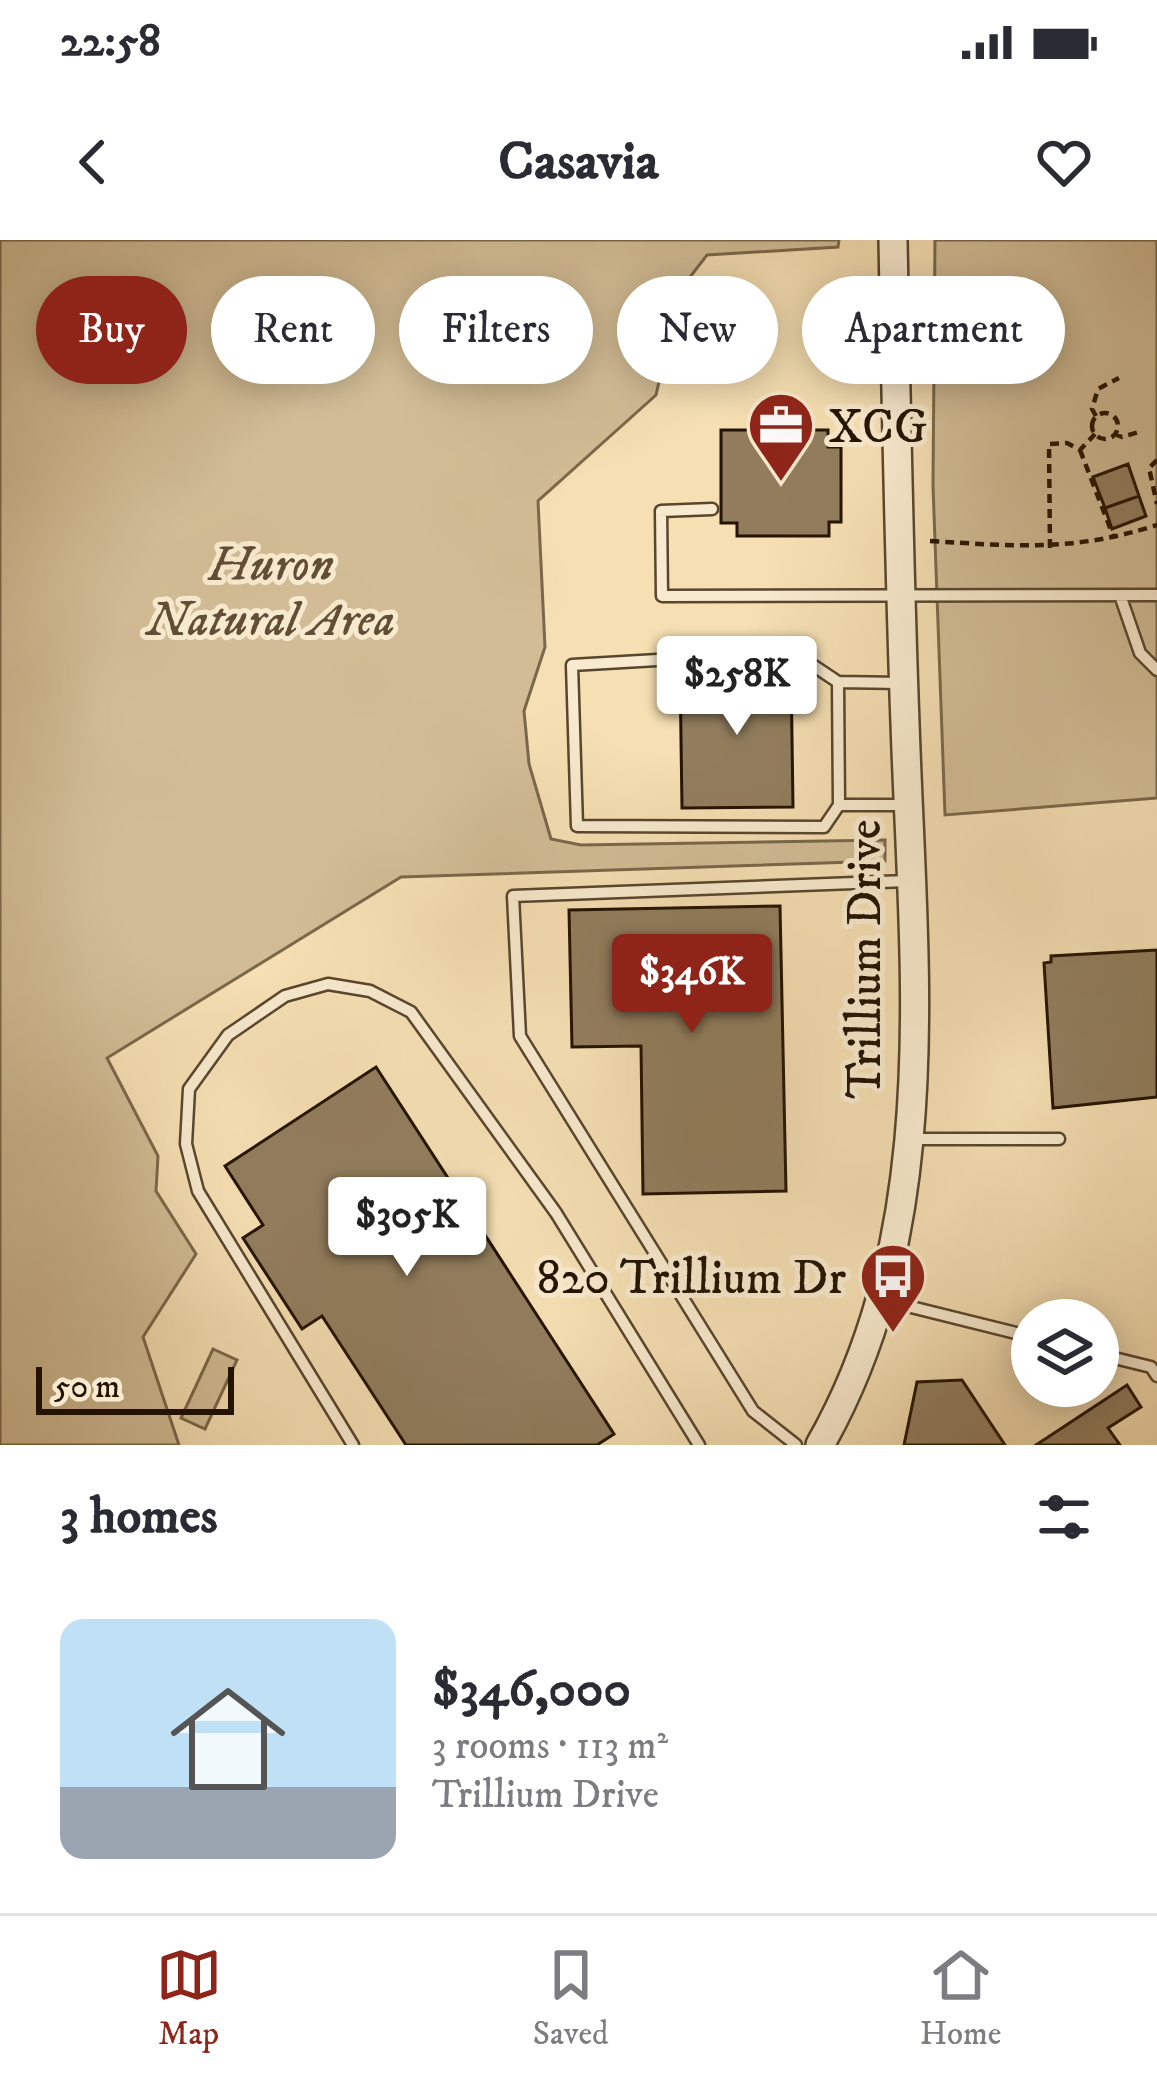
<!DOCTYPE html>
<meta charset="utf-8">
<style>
body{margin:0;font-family:"IM FELL DW Pica",serif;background:#f2f2f3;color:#2b2b33;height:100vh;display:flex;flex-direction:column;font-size:45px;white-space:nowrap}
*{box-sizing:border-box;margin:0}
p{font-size:39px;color:#7c7c81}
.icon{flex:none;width:66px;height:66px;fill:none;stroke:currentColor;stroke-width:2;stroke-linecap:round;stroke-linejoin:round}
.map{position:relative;height:1205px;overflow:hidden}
.drawer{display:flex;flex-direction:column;background:#fff;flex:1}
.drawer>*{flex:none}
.top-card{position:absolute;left:36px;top:36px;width:1086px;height:108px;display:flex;gap:24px}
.fabs{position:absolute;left:1011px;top:1059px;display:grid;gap:24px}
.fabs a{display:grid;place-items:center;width:108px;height:108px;border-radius:50%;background:#fff;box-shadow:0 6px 30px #0003;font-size:60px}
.scale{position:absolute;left:36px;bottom:30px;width:198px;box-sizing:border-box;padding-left:12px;border:6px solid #241300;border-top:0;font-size:33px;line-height:42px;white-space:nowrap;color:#241300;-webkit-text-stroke:9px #f8eace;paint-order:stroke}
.price{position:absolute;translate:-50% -102px;padding:0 27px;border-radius:12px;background:#fff;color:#222;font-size:39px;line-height:78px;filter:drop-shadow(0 3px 6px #0008)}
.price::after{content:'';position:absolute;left:50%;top:72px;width:36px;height:27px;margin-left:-18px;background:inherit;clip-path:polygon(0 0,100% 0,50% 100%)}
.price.selected{background:#8f2418;color:#fff}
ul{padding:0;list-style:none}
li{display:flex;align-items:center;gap:36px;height:300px;padding:0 60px}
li+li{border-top:3px solid #e1e1e2}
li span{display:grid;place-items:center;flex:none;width:336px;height:240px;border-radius:24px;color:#555}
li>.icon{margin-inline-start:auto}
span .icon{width:144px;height:144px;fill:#fffc;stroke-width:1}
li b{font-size:51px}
h2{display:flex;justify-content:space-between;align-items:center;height:144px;padding:0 60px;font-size:51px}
.pill{padding:0 42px;border-radius:54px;background:#fff;box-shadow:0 6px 30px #0003;font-size:42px;line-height:108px}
.pill.selected{background:#8f2418;color:#fff}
.status{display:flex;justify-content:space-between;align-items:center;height:84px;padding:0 60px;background:#fff;direction:ltr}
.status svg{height:33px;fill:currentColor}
header{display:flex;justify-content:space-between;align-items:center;height:156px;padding:0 60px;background:#fff;font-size:54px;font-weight:800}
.tab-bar{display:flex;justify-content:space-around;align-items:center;height:168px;border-top:3px solid #e1e1e2;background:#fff;font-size:33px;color:#7c7c81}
.tab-bar a{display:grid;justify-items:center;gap:6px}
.tab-bar .selected{color:#8f2418}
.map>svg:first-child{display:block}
.green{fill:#d1bc95;stroke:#7a684a;stroke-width:3}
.building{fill:#917d5d;stroke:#241300;stroke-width:3}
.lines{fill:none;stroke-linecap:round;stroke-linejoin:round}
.service-casing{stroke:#58462d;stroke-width:15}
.tertiary-casing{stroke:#58462d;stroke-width:32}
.path{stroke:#241300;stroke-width:4.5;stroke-dasharray:9 6;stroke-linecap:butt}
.service{stroke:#f8eace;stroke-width:10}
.tertiary{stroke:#f8eace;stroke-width:27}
.labels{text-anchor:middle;stroke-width:10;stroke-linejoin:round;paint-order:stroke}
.poi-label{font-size:48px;fill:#241300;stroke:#f8eace;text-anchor:start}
.park-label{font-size:48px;font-style:italic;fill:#614e34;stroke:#f8eace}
.street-label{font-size:48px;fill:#241300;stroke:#f8eace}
</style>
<div class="status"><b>22:58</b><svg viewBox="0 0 49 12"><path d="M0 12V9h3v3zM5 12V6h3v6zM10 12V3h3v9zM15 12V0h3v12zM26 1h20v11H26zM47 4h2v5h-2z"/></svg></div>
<header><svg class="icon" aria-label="back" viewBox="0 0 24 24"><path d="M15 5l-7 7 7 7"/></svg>Casavia<svg class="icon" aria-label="heart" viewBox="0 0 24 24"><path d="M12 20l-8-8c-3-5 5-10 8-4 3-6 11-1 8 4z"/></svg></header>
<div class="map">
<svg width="1157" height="1205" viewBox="0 0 1157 1205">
<rect width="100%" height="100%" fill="#f5dfb3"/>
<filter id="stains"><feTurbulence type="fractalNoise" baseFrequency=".00167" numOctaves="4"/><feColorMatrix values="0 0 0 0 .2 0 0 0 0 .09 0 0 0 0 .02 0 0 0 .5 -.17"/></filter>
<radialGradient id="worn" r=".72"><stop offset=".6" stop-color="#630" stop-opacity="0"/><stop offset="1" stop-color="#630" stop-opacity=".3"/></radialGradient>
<!-- green -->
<path class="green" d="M0 0H839L838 7 707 15 680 50 656 155 538 261 545 407 524 471 529 524 551 599 581 605 885 600V621L401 637 107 818 158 916 156 951 196 1014 143 1097 179 1205H0Z
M935 0H1157V558L945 575 933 246Z
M213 1109 237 1120 205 1189 181 1178Z"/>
<!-- building -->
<path class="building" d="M721 190H828V207H841V282H829V296H737V283H721Z
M1128 224 1139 256 1105 268 1093 237Z
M1139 256 1146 276 1112 289 1105 268Z
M791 427 793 567 682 568 680 429Z
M780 666 786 951 643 954 641 806 572 807 569 670Z
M1157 710V857L1053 868 1044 723 1051 722V716Z
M376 827 614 1194 597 1205H406L322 1076 302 1089 243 998 263 985 225 926Z
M962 1140 1005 1205H904L917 1142Z
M1127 1145 1141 1167 1108 1188 1120 1205H1036Z"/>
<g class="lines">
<defs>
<path id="service" d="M712 269 661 271 662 356 1157 355
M1120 355 1140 413 1157 430
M838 442 839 565 824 587 577 586 572 425 793 412 838 442 902 443
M839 565H908
M912 899H1059
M883 1060 1032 1097
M1098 1114 1151 1127 1157 1136
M353 1205 198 951 186 904 189 849 228 795 285 756 328 744 370 751 411 772 556 973 699 1205
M796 1205 753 1171 520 796 513 656 907 641"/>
<path id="tertiary" d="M820 1205C945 985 913 726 905 483 899 322 896 161 893 0"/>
</defs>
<!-- service casing -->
<use href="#service" class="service-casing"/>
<!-- tertiary casing -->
<use href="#tertiary" class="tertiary-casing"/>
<!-- path -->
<path class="path" d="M1092 186a13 13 0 1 1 26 0a13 13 0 1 1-26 0Z
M1096 176 1092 169 1098 149 1119 138
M1114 194 1122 197 1139 192
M1080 210 1114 298
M1157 220 1149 228 1157 264
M930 301C1016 306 1073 312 1157 285
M1050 308 1049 204 1067 203 1080 210 1095 194"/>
<!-- service -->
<use href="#service" class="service"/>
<!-- tertiary -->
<use href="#tertiary" class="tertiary"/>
</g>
<!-- icons -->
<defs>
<symbol id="office-pin" viewBox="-11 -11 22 30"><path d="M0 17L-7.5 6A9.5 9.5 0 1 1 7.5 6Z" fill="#8f2418" stroke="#f8eace"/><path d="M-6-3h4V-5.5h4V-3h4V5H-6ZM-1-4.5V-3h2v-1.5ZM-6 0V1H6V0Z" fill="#fff"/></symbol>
<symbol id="bus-pin" viewBox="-11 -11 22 30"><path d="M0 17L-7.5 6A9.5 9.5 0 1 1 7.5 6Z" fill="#8f2418" stroke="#f8eace"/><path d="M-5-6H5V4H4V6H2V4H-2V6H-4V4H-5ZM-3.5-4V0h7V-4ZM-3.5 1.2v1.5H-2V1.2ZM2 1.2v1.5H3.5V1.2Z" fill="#fff"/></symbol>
</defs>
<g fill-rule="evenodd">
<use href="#office-pin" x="743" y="147" width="76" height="104"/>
<use href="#bus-pin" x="855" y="998" width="76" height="104"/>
</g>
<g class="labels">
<!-- poi labels -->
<g class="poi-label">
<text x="828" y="202">XCG</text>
<text x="846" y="1053" text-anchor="end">820 Trillium Dr</text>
</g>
<!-- park labels -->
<g class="park-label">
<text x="271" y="340">Huron<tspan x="271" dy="55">Natural Area</tspan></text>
</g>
<!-- street labels -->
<g class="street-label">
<text transform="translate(863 719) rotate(-90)" y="17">Trillium Drive</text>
</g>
</g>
<rect width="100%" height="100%" filter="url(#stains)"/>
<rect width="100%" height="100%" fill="url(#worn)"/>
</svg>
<div class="fabs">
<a><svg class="icon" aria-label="layers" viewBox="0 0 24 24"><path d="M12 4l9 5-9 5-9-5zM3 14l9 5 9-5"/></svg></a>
</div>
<div class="scale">50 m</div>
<b class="price" style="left:737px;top:498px">$258K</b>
<b class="price selected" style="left:692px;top:796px">$346K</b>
<b class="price" style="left:407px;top:1039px">$305K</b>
<div class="top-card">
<a class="pill selected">Buy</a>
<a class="pill">Rent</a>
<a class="pill">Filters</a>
<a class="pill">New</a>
<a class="pill">Apartment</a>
</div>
</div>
<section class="drawer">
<h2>3 homes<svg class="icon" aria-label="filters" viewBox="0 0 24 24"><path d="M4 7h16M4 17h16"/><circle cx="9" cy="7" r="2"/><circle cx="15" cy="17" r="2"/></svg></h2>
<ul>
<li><span style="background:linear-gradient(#bfe0f5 70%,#9aa5b1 0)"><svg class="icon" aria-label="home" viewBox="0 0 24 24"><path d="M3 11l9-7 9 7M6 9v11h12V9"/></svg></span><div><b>$346,000</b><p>3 rooms · 113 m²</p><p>Trillium Drive</p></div></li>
</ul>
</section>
<nav class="tab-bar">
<a class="selected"><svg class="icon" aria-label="map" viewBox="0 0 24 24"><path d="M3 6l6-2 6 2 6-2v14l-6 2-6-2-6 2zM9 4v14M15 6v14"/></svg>Map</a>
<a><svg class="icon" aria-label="saved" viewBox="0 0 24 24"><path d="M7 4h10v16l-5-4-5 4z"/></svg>Saved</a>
<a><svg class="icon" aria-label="home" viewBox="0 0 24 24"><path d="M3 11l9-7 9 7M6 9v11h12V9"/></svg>Home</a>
</nav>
